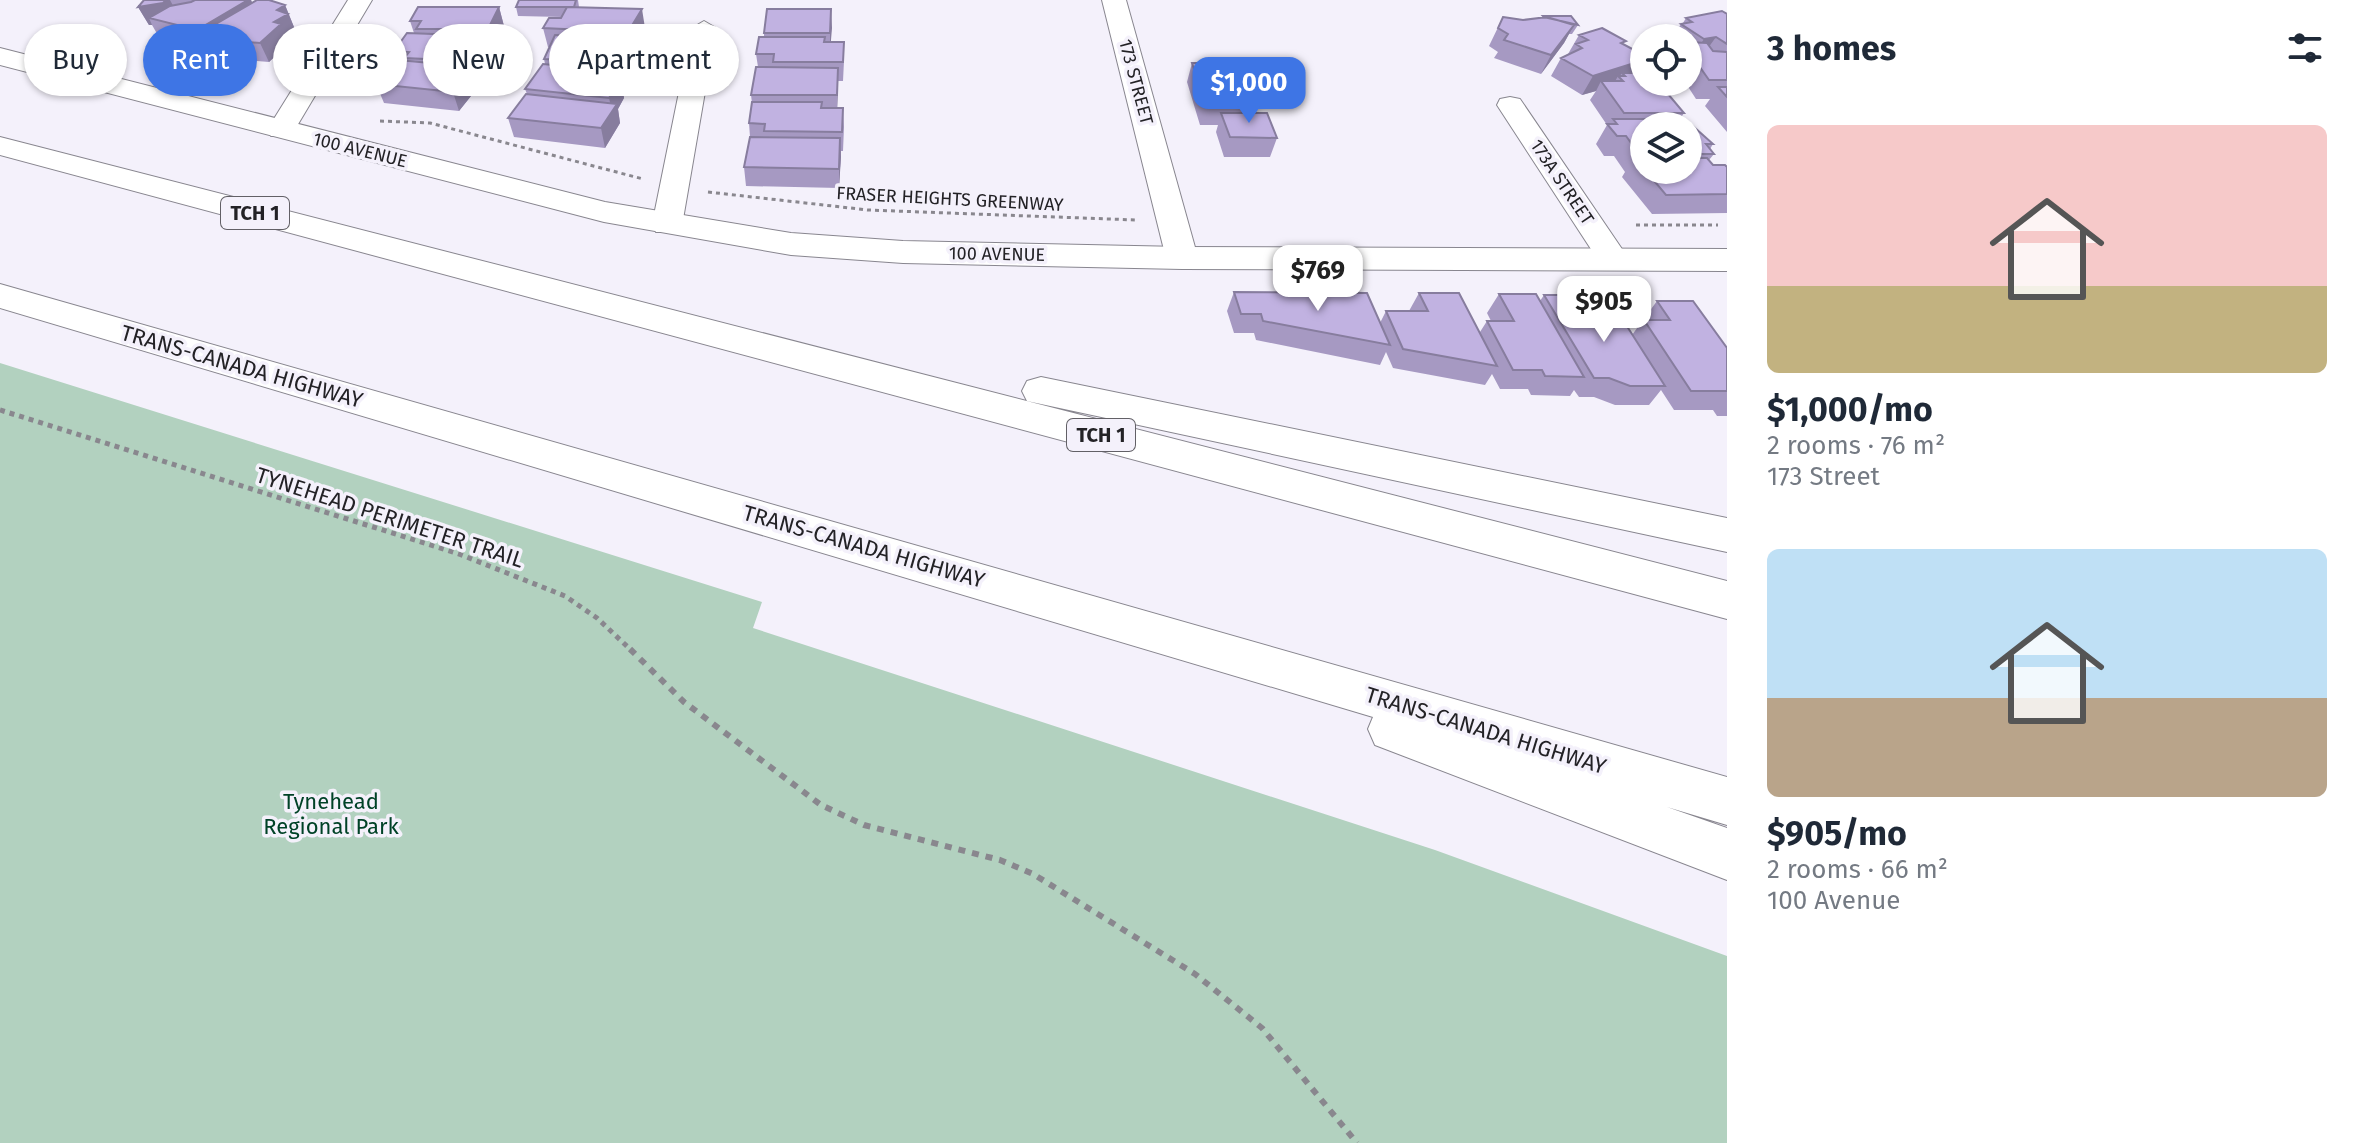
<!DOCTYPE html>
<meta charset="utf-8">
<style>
body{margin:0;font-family:"Fira Sans",sans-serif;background:#f6f6f7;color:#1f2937;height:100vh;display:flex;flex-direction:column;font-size:30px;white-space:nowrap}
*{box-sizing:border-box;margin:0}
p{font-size:26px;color:#747a83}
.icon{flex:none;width:44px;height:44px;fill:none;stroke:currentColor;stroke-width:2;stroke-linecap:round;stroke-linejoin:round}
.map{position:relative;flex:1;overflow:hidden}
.panel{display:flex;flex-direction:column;background:#fff;width:640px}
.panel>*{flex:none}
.banner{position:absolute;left:24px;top:24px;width:760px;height:72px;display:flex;gap:16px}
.controls{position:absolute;left:1630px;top:24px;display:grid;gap:16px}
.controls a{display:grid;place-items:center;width:72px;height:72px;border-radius:50%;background:#fff;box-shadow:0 2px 6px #0004;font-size:40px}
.price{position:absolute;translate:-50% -68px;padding:0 18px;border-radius:16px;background:#fff;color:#222;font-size:26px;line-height:52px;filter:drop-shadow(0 2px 4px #0008)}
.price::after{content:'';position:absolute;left:50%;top:48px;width:24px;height:18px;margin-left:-12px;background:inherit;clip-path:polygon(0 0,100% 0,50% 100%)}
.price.current{background:#3e75e5;color:#fff}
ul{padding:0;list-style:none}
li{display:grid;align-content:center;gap:16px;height:424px;padding:0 40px}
li span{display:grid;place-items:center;height:248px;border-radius:12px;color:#555}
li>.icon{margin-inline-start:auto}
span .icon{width:144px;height:144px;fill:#fffc;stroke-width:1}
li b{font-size:34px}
h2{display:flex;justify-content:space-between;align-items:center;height:96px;padding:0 40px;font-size:34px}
.pill{padding:0 28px;border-radius:36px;background:#fff;box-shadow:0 2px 6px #0004;font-size:28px;line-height:72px}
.pill.current{background:#3e75e5;color:#fff}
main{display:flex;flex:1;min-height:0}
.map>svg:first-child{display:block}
.green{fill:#b2d1bf}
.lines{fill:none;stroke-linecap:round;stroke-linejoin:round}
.street-casing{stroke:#88868f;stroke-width:2}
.secondary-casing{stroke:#88868f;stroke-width:2}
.highway-casing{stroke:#88868f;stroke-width:2}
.path-far2{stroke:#89878e;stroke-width:3;stroke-dasharray:4 4;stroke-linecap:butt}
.path-far1{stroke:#89878e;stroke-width:5;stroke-dasharray:5 5;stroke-linecap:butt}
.path{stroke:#89878e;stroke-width:6;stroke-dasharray:7 7;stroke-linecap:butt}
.street{fill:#fff;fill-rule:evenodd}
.secondary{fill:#fff;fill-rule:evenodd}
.highway{fill:#fff;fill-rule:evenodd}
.wall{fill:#a699c2;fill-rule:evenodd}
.shaded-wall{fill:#877d9e}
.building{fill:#c1b2e1;stroke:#877d9e;stroke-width:2}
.labels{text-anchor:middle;stroke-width:7;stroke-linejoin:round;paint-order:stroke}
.far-street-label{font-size:18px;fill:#232226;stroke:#f4f1fb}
.shield{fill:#f4f1fb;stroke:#626066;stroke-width:2}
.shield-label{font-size:20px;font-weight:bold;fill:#232226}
.street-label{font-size:22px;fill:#232226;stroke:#f4f1fb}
.park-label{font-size:22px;fill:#004227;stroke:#f4f1fb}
</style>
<main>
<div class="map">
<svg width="1727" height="1143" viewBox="0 0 1727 1143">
<rect width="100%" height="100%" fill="#f4f1fb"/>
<!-- green -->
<path class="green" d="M0 363 762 602 753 628 1435 850 1727 956V1143H0Z"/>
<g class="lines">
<defs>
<path id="street" d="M348 0H372L291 136H271L267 130Z
M1102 0H1126L1198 258 1193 265 1182 268 1171 265 1166 258Z
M704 21 716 28 682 225 678 232H656L652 225 692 28Z
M1510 97 1520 99 1624 252 1629 259 1624 266 1613 269 1602 266 1497 105 1500 99Z"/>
<path id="secondary" d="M0 48 605 202 791 233 903 241 1182 247 1727 249V271L1182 269 903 263 791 255 604 222 0 65Z"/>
<path id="highway" d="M0 137 1727 581V619L0 155Z
M0 284 1727 777V825L1667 807 1727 828V880L1375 745 1368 729 1373 717 0 308Z
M1041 377 1727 518V552L1027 401 1022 391 1027 381Z"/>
</defs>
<!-- street casing -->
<use href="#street" class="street-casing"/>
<!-- secondary casing -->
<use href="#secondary" class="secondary-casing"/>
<!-- highway casing -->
<use href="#highway" class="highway-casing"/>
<!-- path-far2 -->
<path class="path-far2" d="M380 121 430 123 643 179
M708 192 868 210 1136 220
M1636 225H1718"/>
<!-- path-far1 -->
<path class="path-far1" d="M0 410 459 554 565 596 597 618 632 651"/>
<!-- path -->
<path class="path" d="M630 649 684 702 821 805 864 825 1000 860 1033 874 1195 974 1262 1028 1357 1143"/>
<!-- street -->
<use href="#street" class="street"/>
<!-- secondary -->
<use href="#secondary" class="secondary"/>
<!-- highway -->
<use href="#highway" class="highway"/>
</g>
<!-- wall -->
<path class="wall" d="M144 0H251L252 3 285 5 296 32 287 38 289 43 269 62 236 59 234 55 224 52 217 43 207 49 159 37 152 25H149L138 7Z
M519 0H578L579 7 645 28 633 49 634 58 626 81 621 80 624 98 618 109 620 123 605 148 514 137 508 118 527 94 525 89 545 64 544 59 550 47H548L543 28 561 18 562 17 518 16 516 7Z
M499 7 504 26 494 48H490L492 55 477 80 479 86 459 111 384 103 376 84 398 60 394 51 414 33 410 21Z
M831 9V42L844 61 843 81H838L837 108H843L844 127 843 151H841L839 188 746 186 744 167 750 137 749 123 752 103 751 95 758 67 756 54 764 37V33Z
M1727 14V132L1705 106 1710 99H1696L1685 82H1688V38H1672L1681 24 1683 23 1686 18Z
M1543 16 1578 25 1572 34H1569L1564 43 1541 74 1494 58 1498 52 1489 46 1503 17 1523 20 1542 18Z
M1579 35 1624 44 1638 57 1644 60 1636 73 1684 113 1680 119 1713 144 1710 149 1714 154 1709 160 1713 165 1727 167V213L1652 214 1622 177 1625 172 1614 156H1604L1596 144 1607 125 1590 100 1596 91 1582 95 1551 76 1561 58 1568 54ZM1644 126H1688V170H1644Z
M1192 63 1247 106 1245 113 1277 138 1270 157H1224L1216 132 1218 125H1200L1187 82Z
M1234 292 1380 323 1386 311H1409L1419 293 1480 332 1487 321H1491L1487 313 1499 294 1540 301 1544 295 1596 320 1632 335 1657 301 1727 348V416H1717L1713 410H1674L1661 390 1649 405H1615L1594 397H1579L1574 390 1570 396 1531 395 1528 389H1500L1492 374 1485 385 1393 368 1386 352 1380 365 1256 340 1254 333H1234L1227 311Z"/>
<!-- shaded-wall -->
<path class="shaded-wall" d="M166 0H170L178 15 149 18 152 25H149L138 7Z
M248 0H251L259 17 219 31 209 28 217 43 207 49 197 30Z
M285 5 296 32 287 38 289 43 269 62 260 43 274 22 277 10Z
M499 7 504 26 494 48 488 29Z
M642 9 645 28 633 49 634 58 626 81 622 62 630 42 628 32Z
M831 9 832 28 830 52V33Z
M1574 25 1564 43 1541 74 1551 55Z
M486 36 492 55 477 80 471 61Z
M1716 37 1703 55 1692 57 1704 39Z
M1640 53 1634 63 1644 60 1632 79 1625 76 1622 73 1619 77 1618 76 1613 85 1601 81 1596 91 1582 95 1593 76Z
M473 67 479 86 459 111 453 92Z
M838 68V87L837 114V95Z
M613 71 616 87 621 79 624 98 618 109 620 123 605 148 601 128 612 111 609 98V78Z
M840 138 841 157 839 188V169Z"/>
<!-- building -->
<path class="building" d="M144 0H166L163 3 138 7Z
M195 0H248L197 30 149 18 170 6 191 2Z
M257 0H269L285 5 277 10 288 14 274 22 281 24 260 43 227 40V37L214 33 219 31 209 28Z
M519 0H576L574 7H516Z
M418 7H499L488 29H416L421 21H410Z
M567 7 642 9 628 32 543 28 549 18H561Z
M767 9H831L830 33H764Z
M1722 11 1727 14V44L1716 37 1704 39 1681 24 1692 22 1686 18Z
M1543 16H1571L1578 25 1544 17Z
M1503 17 1523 20 1547 17 1574 25 1551 55 1504 40 1508 34 1498 28Z
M1602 28 1626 41 1621 43 1640 53 1634 55 1644 60 1593 76 1561 58 1582 48 1576 44 1588 40 1579 35Z
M407 33 486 36 471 61 404 58 409 52 394 51Z
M555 35 611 37 631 39 622 62 544 59Z
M759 37H825L824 42H844L843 62H773L774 54H756Z
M1688 42 1707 43 1713 51 1727 52V80H1709L1688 50Z
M398 60 473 67 453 92 376 84Z
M1192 63H1234L1247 106H1206Z
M543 64 613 71 609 78 621 79 609 98 525 89Z
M756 67 838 68 837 95H751Z
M1622 73H1644V82H1658L1684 113H1624L1601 81H1623L1618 76H1625Z
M1718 87H1727V97Z
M526 94 617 104 601 128 508 118Z
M752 102H822L821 108H843L842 132 764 131 765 124 749 123Z
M1221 113H1267L1277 138 1230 137Z
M1613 119H1685L1713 144H1706L1714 154H1688V126H1644V154H1639L1626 136H1617L1607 124H1617Z
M750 137 840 138 839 169 744 167Z
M1635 158H1644V169Z
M1688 158H1707L1713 165H1725L1727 167V194L1666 195 1645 170H1688Z
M1234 292 1367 293 1390 345 1263 321 1261 314H1241Z
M1419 293H1459L1497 366 1403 349 1386 311H1428Z
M1499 294H1536L1584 377 1545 376 1542 370H1513L1487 321H1514Z
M1544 295H1581L1596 320H1623L1665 386H1630L1609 378H1594Z
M1657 301H1693L1727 348V391H1691L1644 320H1670Z"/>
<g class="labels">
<!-- far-street labels -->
<g class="far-street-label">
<text transform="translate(1136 82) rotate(75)" y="6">173 STREET</text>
<text transform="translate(360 150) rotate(14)" y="6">100 AVENUE</text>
<text transform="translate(1562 182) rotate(56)" y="6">173A STREET</text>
<text transform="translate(950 199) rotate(3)" y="6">FRASER HEIGHTS GREENWAY</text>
<text transform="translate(997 254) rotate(1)" y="6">100 AVENUE</text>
</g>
<!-- shield labels -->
<g class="shield">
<rect x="221" y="197" width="68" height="32" rx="6"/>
<rect x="1067" y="419" width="68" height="32" rx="6"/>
</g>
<g class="shield-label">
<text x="255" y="220">TCH 1</text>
<text x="1101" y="442">TCH 1</text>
</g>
<!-- street labels -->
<g class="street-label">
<text transform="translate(242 366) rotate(16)" y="8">TRANS-CANADA HIGHWAY</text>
<text transform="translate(390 517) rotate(18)" y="8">TYNEHEAD PERIMETER TRAIL</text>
<text transform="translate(864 546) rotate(16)" y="8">TRANS-CANADA HIGHWAY</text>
<text transform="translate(1486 730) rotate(17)" y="8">TRANS-CANADA HIGHWAY</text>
</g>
<!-- park labels -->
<g class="park-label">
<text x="331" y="809">Tynehead<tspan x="331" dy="25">Regional Park</tspan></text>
</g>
</g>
</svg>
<div class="controls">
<a><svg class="icon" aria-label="locate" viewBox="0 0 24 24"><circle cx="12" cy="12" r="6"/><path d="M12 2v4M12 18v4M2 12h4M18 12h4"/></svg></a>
<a><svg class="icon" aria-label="layers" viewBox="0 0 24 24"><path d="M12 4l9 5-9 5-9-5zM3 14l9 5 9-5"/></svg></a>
</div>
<b class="price current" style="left:1249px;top:125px">$1,000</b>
<b class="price" style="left:1318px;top:313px">$769</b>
<b class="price" style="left:1604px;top:344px">$905</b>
<div class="banner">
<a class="pill">Buy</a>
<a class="pill current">Rent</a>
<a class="pill">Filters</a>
<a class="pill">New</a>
<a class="pill">Apartment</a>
</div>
</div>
<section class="panel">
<h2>3 homes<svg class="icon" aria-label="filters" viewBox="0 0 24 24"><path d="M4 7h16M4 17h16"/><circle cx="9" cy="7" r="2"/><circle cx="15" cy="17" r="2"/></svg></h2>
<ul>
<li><span style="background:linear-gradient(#f6c9c9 65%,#c2b280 0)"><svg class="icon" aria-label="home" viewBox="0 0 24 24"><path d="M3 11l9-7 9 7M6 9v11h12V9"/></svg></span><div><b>$1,000/mo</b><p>2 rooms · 76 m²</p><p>173 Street</p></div></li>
<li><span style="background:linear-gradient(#bfe0f5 60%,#b9a48a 0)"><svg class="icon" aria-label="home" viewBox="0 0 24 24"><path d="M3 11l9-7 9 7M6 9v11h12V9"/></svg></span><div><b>$905/mo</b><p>2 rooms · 66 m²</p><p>100 Avenue</p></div></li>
</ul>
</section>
</main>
